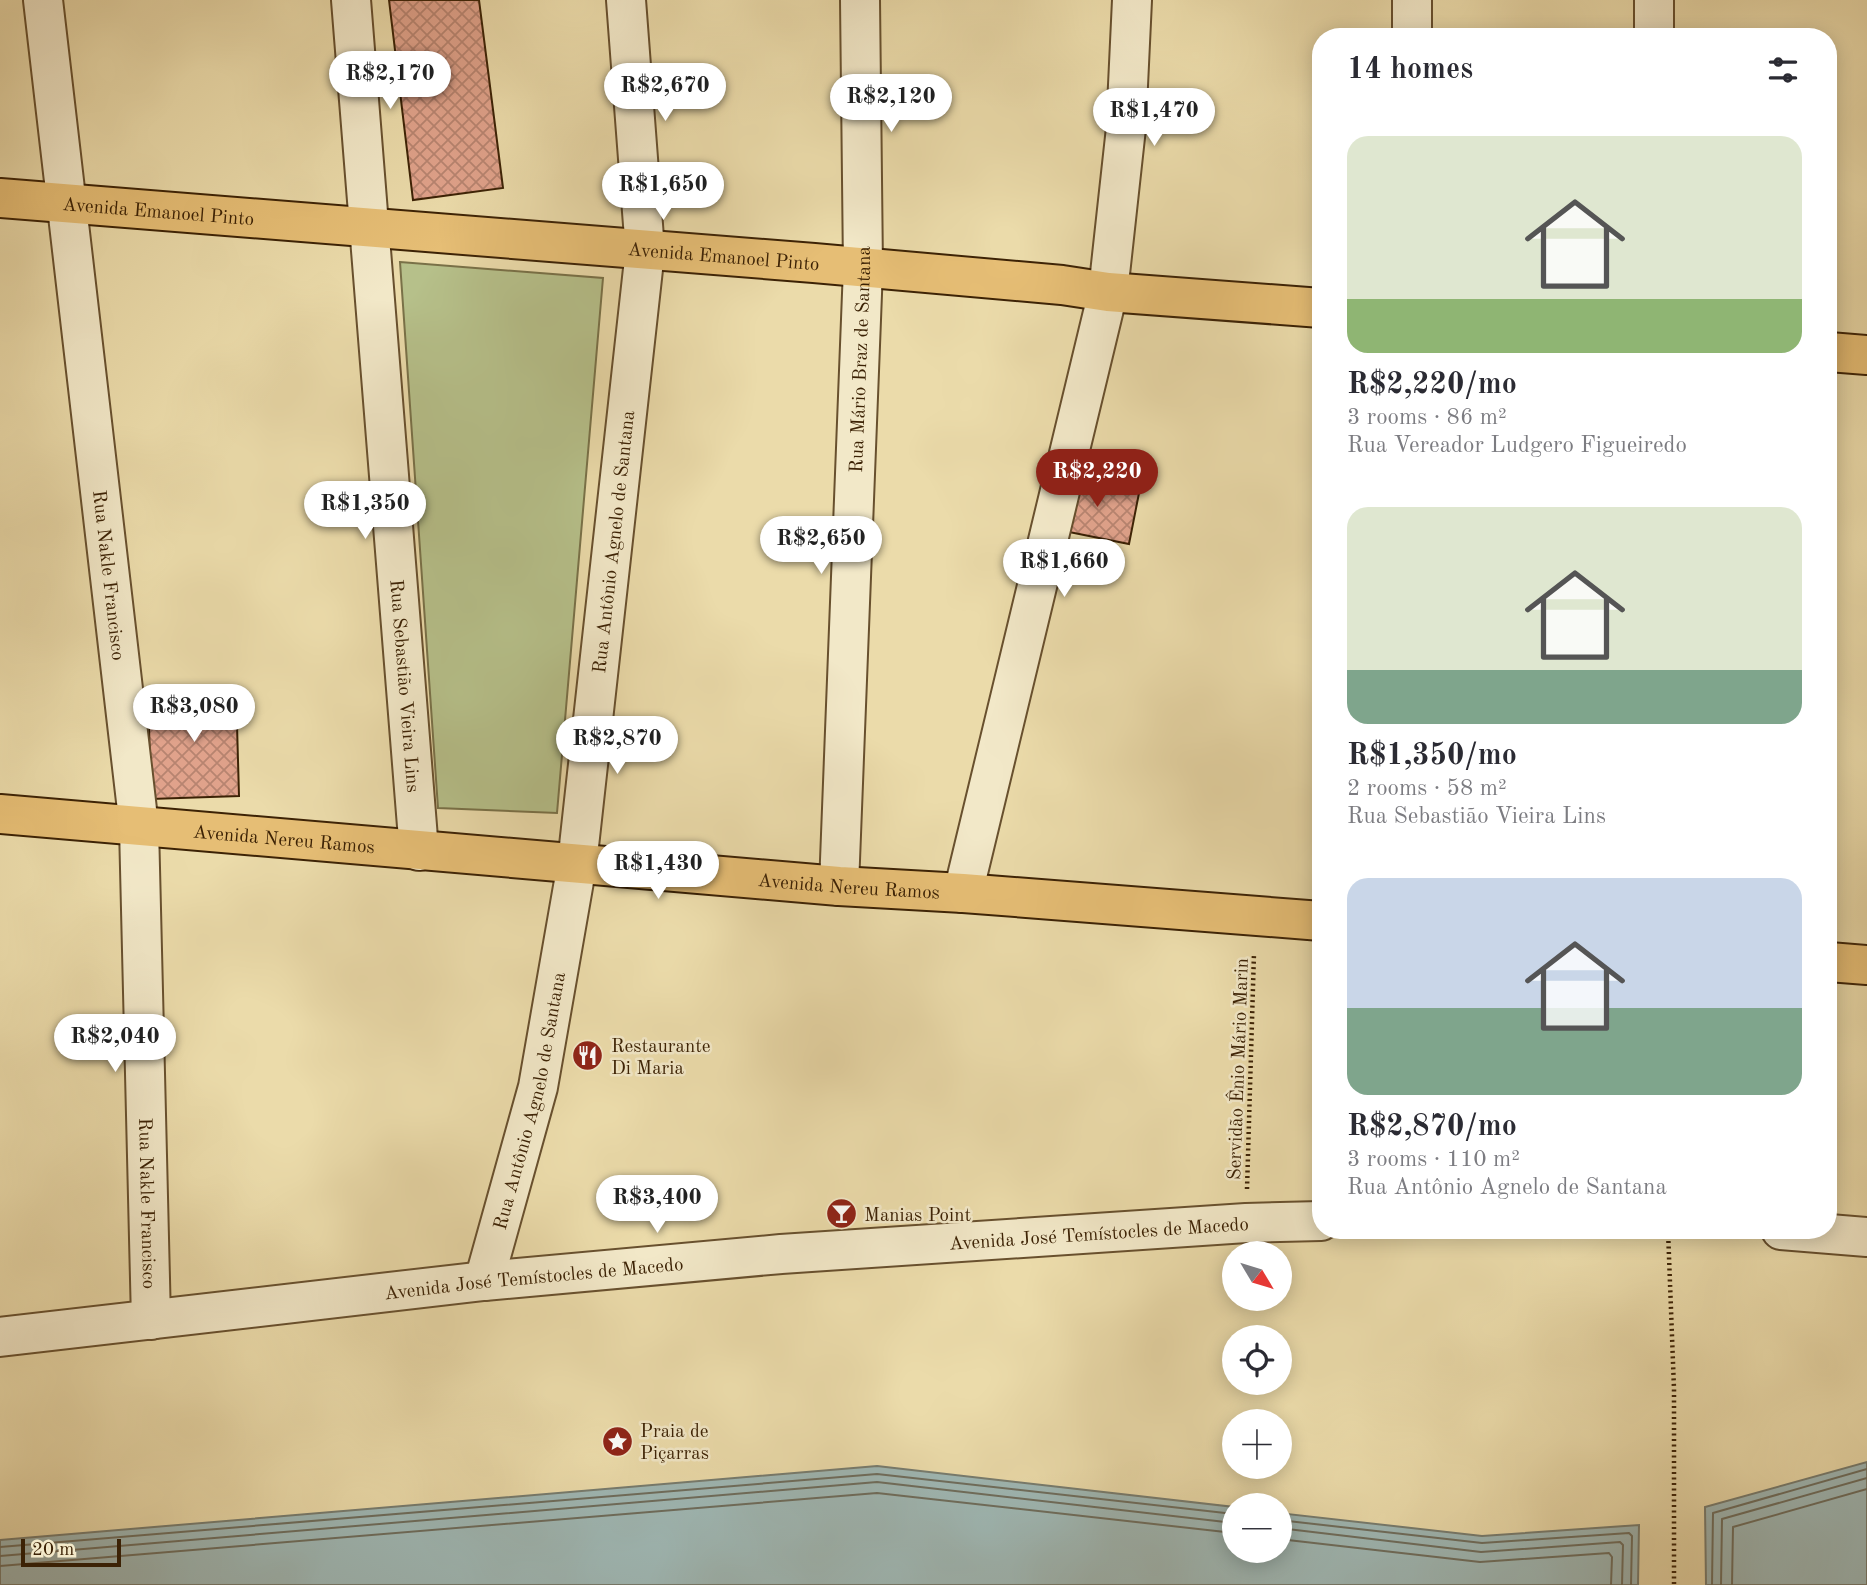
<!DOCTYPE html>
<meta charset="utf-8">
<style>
body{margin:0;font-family:"Old Standard TT",serif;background:#f7f7f7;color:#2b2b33;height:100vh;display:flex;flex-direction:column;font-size:26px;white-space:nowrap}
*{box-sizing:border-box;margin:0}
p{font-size:23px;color:#7c7c81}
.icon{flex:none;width:38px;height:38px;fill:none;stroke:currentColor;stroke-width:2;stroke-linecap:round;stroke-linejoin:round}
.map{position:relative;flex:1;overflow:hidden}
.panel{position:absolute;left:1312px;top:28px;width:525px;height:1211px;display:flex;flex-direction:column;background:#fff;border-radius:28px;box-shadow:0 4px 18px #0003}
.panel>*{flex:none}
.needle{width:46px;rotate:128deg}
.buttons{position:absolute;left:1222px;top:1241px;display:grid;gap:14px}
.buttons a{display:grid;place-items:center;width:70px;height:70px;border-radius:50%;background:#fff;box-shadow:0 4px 18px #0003;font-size:35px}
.scale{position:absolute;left:21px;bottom:18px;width:100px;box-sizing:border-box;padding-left:7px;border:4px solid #3c2205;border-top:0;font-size:19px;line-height:24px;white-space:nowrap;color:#3c2205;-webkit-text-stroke:5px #f2e8c8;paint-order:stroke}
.price{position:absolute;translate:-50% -60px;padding:0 16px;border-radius:24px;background:#fff;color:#222;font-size:23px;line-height:46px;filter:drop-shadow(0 2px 4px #0008)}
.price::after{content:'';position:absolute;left:50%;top:42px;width:21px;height:16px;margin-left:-10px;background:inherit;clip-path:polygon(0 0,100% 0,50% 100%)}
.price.current{background:#8f2418;color:#fff}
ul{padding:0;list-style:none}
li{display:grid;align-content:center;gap:14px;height:371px;padding:0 35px}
li span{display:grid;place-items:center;height:217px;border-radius:21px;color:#555}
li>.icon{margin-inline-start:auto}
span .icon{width:126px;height:126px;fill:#fffc;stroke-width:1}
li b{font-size:30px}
h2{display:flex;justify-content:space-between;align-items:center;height:84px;padding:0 35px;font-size:30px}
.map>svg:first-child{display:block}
.grass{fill:#b6c08a;stroke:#797148;stroke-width:2}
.water{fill:#9fb8b5;stroke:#777c6f;stroke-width:2}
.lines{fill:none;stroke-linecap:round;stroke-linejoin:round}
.shore{stroke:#6e6d5d;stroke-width:2}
.building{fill:url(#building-cross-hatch);stroke:#3c2205;stroke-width:2}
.minor-casing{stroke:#68502e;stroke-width:42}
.major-casing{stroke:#3c2205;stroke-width:42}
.path{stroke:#3c2205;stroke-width:4.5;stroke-dasharray:2 3.5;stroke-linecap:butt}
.minor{stroke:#f2e8c8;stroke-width:38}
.major{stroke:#e6be75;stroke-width:38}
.labels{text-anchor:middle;stroke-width:5;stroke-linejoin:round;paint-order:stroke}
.street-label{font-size:19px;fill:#3c2205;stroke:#f2e8c8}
.poi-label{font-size:19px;fill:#3c2205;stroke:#f2e8c8;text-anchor:start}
</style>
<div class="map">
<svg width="1867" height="1585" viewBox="0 0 1867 1585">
<defs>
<pattern id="building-cross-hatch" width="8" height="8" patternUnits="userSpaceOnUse" patternTransform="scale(1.75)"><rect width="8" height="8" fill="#e0a28b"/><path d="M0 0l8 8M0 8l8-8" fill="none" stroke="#b78470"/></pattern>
</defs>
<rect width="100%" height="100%" fill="#ebdbaa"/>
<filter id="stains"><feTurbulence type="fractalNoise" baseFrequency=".00286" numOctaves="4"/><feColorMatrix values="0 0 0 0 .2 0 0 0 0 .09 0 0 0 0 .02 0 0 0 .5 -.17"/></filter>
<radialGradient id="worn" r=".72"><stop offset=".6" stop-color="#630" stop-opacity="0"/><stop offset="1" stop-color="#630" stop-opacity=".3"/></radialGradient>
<!-- grass -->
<path class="grass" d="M400 262 603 278 557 813 438 808Z"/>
<!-- water -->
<path class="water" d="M1867 1462V1585H1706L1705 1507Z
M877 1466 1234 1507V1550H1279V1513L1482 1536 1639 1525 1638 1585H0V1540Z"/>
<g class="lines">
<!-- shore -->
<path class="shore" d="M1279 1520 1482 1543 1629 1533 1632 1536 1631 1585
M1279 1528 1481 1552 1620 1542 1623 1545 1622 1585
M1279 1539 1480 1562 1609 1553 1612 1557 1611 1585
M0 1547 877 1474 1234 1514
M0 1556 877 1482 1234 1523
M0 1566 877 1493 1234 1533
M1712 1585 1713 1513 1867 1469
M1721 1585 1722 1519 1867 1478
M1732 1585 1733 1527 1867 1489"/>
</g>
<!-- building -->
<path class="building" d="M389 0H479L503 188 413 200Z
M1065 474 1140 488 1129 544 1054 529Z
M236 689 239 796 151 799 148 692Z"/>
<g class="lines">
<defs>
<g id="minor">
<path id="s1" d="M43 0 139 827 151 1320"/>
<path id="s2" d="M351 0 419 851"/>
<path d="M1412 0V37"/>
<path d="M1654 0V37"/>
<path id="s3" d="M839 886 863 268 860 0"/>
<path d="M963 893 1108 292 1126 128 1132 0"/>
<path d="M1781 1230 1867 1237"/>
<path id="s4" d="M484 1281 538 1087 577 864 645 251 626 0"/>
<path id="s5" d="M0 1337 484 1281 781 1254 1246 1223 1321 1221"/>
</g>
<g id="major">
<path id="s6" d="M0 198 814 263 1062 285 1108 292 1321 308"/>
<path d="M1829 352 1867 355"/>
<path id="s7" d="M0 814 839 886 963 893 1321 921"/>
<path d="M1829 962 1867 965"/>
</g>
</defs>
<!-- minor casing -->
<use href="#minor" class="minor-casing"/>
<!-- major casing -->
<use href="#major" class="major-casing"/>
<!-- path -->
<path class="path" d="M1247 1189 1254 953
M1668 1230 1674 1389V1585"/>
<!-- minor -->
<use href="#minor" class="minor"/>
<!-- major -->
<use href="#major" class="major"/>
</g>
<!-- icons -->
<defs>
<symbol id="restaurant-disc" viewBox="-11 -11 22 22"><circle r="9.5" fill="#8f2418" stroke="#f2e8c8"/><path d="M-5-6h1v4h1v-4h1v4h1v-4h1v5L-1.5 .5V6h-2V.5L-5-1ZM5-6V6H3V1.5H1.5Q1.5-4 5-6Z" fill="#fff"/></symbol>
<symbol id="bar-disc" viewBox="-11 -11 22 22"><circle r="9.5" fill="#8f2418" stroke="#f2e8c8"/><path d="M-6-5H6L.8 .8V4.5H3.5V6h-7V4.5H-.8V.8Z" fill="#fff"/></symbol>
<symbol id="sight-disc" viewBox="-11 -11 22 22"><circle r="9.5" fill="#8f2418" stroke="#f2e8c8"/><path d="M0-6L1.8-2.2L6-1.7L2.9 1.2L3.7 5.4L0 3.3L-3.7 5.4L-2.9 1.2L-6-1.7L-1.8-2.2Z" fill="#fff"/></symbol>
</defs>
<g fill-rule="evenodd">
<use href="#restaurant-disc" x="570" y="1038" width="35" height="35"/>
<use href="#bar-disc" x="824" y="1196" width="35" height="35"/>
<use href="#sight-disc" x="600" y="1424" width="35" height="35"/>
</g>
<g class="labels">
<!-- street labels -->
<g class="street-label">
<text dy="7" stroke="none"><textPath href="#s6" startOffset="159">Avenida Emanoel Pinto</textPath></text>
<text dy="7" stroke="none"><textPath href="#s6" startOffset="726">Avenida Emanoel Pinto</textPath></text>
<text dy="7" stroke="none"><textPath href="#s3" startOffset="527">Rua Mário Braz de Santana</textPath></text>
<text dy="7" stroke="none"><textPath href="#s4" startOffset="752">Rua Antônio Agnelo de Santana</textPath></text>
<text dy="7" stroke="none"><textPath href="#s1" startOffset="579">Rua Nakle Francisco</textPath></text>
<text dy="7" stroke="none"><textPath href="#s2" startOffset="688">Rua Sebastião Vieira Lins</textPath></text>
<text dy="7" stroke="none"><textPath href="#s7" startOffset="285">Avenida Nereu Ramos</textPath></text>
<text dy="7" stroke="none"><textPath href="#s7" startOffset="852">Avenida Nereu Ramos</textPath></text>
<text transform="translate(1237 1069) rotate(-88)" y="7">Servidão Ênio Mário Marin</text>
<text dy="7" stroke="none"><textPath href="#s4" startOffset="186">Rua Antônio Agnelo de Santana</textPath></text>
<text dy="7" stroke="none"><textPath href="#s1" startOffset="1209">Rua Nakle Francisco</textPath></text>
<text dy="7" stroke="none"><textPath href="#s5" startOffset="1104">Avenida José Temístocles de Macedo</textPath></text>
<text dy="7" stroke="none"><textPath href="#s5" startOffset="537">Avenida José Temístocles de Macedo</textPath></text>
</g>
<!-- poi labels -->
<g class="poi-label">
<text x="611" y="1052">Restaurante<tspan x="611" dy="22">Di Maria</tspan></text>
<text x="864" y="1221">Manias Point</text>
<text x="640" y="1437">Praia de<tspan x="640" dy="22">Piçarras</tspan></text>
</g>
</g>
<rect width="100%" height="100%" filter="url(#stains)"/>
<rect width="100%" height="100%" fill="url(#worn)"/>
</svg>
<div class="buttons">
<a><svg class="needle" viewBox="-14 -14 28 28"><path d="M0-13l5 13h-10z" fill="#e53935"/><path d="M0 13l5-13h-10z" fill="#7c7c81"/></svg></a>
<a><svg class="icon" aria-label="locate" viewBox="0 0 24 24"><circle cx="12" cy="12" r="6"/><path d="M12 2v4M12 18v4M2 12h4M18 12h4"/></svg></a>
<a>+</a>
<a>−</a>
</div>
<div class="scale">20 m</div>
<b class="price" style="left:390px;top:111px">R$2,170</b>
<b class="price" style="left:665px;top:123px">R$2,670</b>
<b class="price" style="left:891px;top:134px">R$2,120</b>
<b class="price" style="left:1154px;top:148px">R$1,470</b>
<b class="price" style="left:663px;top:222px">R$1,650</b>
<b class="price current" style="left:1097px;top:509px">R$2,220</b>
<b class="price" style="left:365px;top:541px">R$1,350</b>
<b class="price" style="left:821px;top:576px">R$2,650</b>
<b class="price" style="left:1064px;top:599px">R$1,660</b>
<b class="price" style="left:194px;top:744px">R$3,080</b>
<b class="price" style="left:617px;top:776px">R$2,870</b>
<b class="price" style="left:658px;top:901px">R$1,430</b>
<b class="price" style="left:115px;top:1074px">R$2,040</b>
<b class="price" style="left:657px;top:1235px">R$3,400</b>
<section class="panel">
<h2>14 homes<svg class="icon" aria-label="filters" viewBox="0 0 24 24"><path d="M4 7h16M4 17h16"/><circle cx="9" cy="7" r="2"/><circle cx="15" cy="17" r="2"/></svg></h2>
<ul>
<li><span style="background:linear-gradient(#dfe7d0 75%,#8fb573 0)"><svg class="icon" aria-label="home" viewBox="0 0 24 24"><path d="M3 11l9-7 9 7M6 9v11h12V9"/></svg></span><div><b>R$2,220/mo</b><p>3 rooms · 86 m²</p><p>Rua Vereador Ludgero Figueiredo</p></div></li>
<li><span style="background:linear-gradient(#dfe7d0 75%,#7fa58c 0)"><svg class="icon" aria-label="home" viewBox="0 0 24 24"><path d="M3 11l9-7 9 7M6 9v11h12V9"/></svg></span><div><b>R$1,350/mo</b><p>2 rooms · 58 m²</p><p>Rua Sebastião Vieira Lins</p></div></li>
<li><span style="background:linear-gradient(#c9d6e8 60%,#7fa58c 0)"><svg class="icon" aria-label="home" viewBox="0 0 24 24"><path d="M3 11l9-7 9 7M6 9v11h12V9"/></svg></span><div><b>R$2,870/mo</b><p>3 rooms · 110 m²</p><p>Rua Antônio Agnelo de Santana</p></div></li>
</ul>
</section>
</div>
